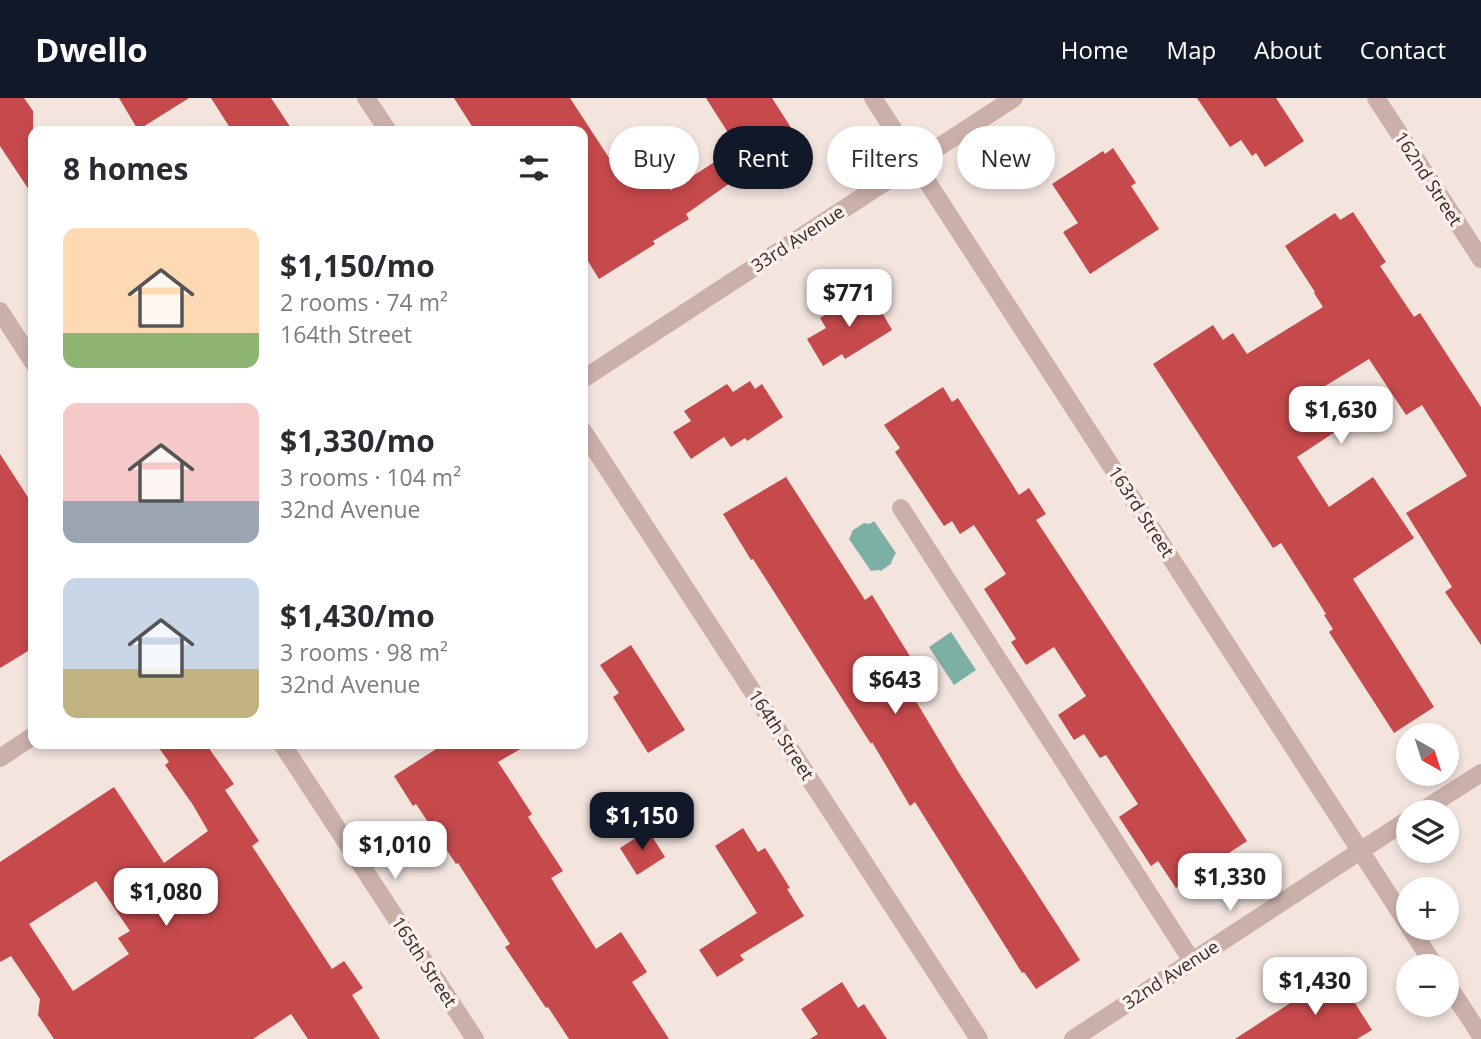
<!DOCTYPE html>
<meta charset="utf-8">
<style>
body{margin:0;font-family:"Open Sans",sans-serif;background:#f7f7f7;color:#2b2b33;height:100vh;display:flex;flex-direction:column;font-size:26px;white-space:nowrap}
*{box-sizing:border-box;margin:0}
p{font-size:23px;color:#7c7c81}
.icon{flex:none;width:38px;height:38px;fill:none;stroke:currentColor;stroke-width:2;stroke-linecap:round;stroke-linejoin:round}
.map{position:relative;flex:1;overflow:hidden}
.drawer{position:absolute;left:28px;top:28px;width:560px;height:623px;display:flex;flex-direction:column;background:#fff;border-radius:14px;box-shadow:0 4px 10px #0003}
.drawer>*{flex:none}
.banner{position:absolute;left:609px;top:28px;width:665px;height:63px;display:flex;gap:14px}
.needle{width:46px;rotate:141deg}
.controls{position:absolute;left:1396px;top:625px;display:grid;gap:14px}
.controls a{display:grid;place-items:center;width:63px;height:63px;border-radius:50%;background:#fff;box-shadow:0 4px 10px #0003;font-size:35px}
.price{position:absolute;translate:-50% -60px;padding:0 16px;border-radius:14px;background:#fff;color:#222;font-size:23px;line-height:46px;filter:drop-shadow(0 2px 4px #0008)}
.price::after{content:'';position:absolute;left:50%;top:42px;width:21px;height:16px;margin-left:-10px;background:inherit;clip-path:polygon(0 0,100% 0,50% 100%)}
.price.current{background:#111827;color:#fff}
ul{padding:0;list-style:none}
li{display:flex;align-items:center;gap:21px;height:175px;padding:0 35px}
li span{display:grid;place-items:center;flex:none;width:196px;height:140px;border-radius:14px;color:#555}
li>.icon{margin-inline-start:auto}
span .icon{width:84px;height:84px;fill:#fffc;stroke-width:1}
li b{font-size:30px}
h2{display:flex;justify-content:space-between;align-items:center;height:84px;padding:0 35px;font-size:30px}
.tag{padding:0 24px;border-radius:32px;background:#fff;box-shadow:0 4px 10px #0003;font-size:24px;line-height:63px}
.tag.current{background:#111827;color:#fff}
header{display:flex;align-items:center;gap:42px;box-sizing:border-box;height:98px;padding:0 35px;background:#111827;color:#fff}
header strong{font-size:33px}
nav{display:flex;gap:38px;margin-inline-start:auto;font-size:24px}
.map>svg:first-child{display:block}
.water{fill:#7db0a5}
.building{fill:#c6494c;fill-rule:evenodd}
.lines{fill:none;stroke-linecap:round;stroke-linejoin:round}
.service{stroke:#cbb0aa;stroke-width:18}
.minor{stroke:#cbb0aa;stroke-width:18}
.tertiary{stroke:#cbb0aa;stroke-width:18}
.labels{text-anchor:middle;stroke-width:7;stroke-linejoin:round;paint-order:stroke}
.street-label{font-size:18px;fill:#382a29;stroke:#faefeb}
</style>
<header>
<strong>Dwello</strong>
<nav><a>Home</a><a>Map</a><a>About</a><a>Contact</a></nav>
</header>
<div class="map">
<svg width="1481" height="941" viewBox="0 0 1481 941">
<rect width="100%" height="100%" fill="#f3e4de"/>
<!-- water -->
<path class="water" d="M874 423 896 455 891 464 892 465 881 473 879 472 871 473 849 441 853 432 864 425 870 426Z
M951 534 976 572 954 587 929 549Z"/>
<!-- building -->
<path class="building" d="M0 0H24L33 13V98L0 48Z
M119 0H189L138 32Z
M211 0H271L293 33H232Z
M454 0H570L613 66 644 48 670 91 671 92 727 56 723 51 734 44 706 0H772L797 39 773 54 778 62 744 85 740 78 686 116 689 121 653 143 655 146 599 181 583 155V33H475Z
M1197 0H1276L1304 43 1265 69 1256 55 1252 58 1241 42 1230 49Z
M1113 50 1136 85 1131 88 1159 131 1090 176 1063 134 1078 125 1052 86 1103 53 1105 56Z
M1353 114 1386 164 1380 168 1414 219 1420 215 1481 309V547L1445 494 1452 489 1406 415 1467 378 1422 307 1406 317 1369 261 1317 293 1341 330 1297 359 1329 409 1373 379 1414 440 1353 481 1434 609 1394 635 1329 534 1333 531 1324 517 1326 516 1281 445 1273 450 1153 266 1213 227 1223 242 1233 235 1247 256 1323 209 1314 195 1315 194 1285 148 1335 115 1340 122Z
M862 194 869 206 875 202 892 232 845 261 842 256 823 268 807 241 826 230 820 220Z
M750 283 755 291 762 286 783 319 747 343 745 340 731 349 724 339 691 361 673 334 691 323 684 313 727 286 733 294Z
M943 289 952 304 958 300 1019 397 1029 390 1046 416 1036 422 1247 743 1176 790 1158 763 1151 768 1119 719 1138 706 1106 657 1100 660 1084 636 1074 642 1058 617 1086 598 1054 549 1026 567 1011 544 1016 541 984 491 1006 476 974 427 960 436 952 423 944 428 895 354 900 350 884 327Z
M0 356 33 407V550L0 570Z
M786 379 865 502 872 497 911 560 914 558 933 588 914 600 959 675 1080 862 1036 891 1024 874 1022 875 915 704 910 708 872 644 871 646 753 461 751 462 723 416Z
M631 547 685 632 648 655 613 599 619 595 600 567Z
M156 646H206L234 686 225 692 259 743 252 748 332 871 344 863 363 890 352 897 380 941H308L291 916 253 941H54L38 917 40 901 11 858 0 864V764L114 689 164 765 208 733 193 707 165 667 169 664ZM96 783 130 833 118 840 129 856 73 893 29 826Z
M444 646H529L498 664 532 716 528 719 563 773 551 780 596 851 621 834 647 874 632 884 669 941H569L548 909 546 910 505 849 510 846 458 765 456 766 416 706 413 708 394 678Z
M743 730 758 754 765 750 790 790 787 791 804 818 740 857 744 862 717 879 699 852 757 815 715 748Z
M648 732 665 759 637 777 620 750Z
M1336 875 1372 932 1357 941H1235Z
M842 884 858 910 864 906 887 941H810L818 936 801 911Z"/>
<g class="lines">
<!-- service -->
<path class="service" d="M901 410 1192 863"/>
<!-- minor -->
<path class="minor" d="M366 0 388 33
M873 0 1409 828
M1376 0 1481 161
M0 213 33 264
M583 281 1014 0
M583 333 979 941
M282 646 475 941
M0 660 33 638
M1410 830 1435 868
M1447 886 1481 938"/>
<!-- tertiary -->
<path class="tertiary" d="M1420 714 1481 675
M1073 941 1409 721"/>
</g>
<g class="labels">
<!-- street labels -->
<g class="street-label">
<text transform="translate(1428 81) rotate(57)" y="6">162nd Street</text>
<text transform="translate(798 141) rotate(-33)" y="6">33rd Avenue</text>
<text transform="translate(1141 414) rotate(57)" y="6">163rd Street</text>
<text transform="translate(781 637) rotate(57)" y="6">164th Street</text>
<text transform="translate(424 864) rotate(57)" y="6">165th Street</text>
<text transform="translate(1171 877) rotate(-33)" y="6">32nd Avenue</text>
</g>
</g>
</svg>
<div class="controls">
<a><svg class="needle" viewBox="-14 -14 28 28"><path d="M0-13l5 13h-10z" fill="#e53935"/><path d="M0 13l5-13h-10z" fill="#7c7c81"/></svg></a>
<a><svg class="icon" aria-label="layers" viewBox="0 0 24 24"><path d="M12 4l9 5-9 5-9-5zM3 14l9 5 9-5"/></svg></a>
<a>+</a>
<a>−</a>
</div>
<b class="price" style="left:849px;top:231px">$771</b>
<b class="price" style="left:1341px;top:348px">$1,630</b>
<b class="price" style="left:895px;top:618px">$643</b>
<b class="price current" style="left:642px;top:754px">$1,150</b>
<b class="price" style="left:395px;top:783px">$1,010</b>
<b class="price" style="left:1230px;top:815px">$1,330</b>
<b class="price" style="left:166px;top:830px">$1,080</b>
<b class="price" style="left:1315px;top:919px">$1,430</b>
<div class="banner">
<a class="tag">Buy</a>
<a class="tag current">Rent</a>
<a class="tag">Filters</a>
<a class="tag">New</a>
</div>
<section class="drawer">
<h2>8 homes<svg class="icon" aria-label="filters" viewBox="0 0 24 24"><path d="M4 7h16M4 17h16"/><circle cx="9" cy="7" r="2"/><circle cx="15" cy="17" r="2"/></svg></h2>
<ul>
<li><span style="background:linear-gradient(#ffd9b3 75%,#8fb573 0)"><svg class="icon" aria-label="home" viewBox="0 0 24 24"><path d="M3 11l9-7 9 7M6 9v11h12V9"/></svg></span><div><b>$1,150/mo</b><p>2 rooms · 74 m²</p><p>164th Street</p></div></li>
<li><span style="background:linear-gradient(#f6c9c9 70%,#9aa5b1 0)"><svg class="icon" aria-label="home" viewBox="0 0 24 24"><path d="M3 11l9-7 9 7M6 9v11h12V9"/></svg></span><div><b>$1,330/mo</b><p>3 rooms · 104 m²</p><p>32nd Avenue</p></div></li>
<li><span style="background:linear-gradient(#c9d6e8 65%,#c2b280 0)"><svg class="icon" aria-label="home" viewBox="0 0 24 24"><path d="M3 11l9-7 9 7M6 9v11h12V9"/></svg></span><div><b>$1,430/mo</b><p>3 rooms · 98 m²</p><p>32nd Avenue</p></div></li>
</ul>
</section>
</div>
